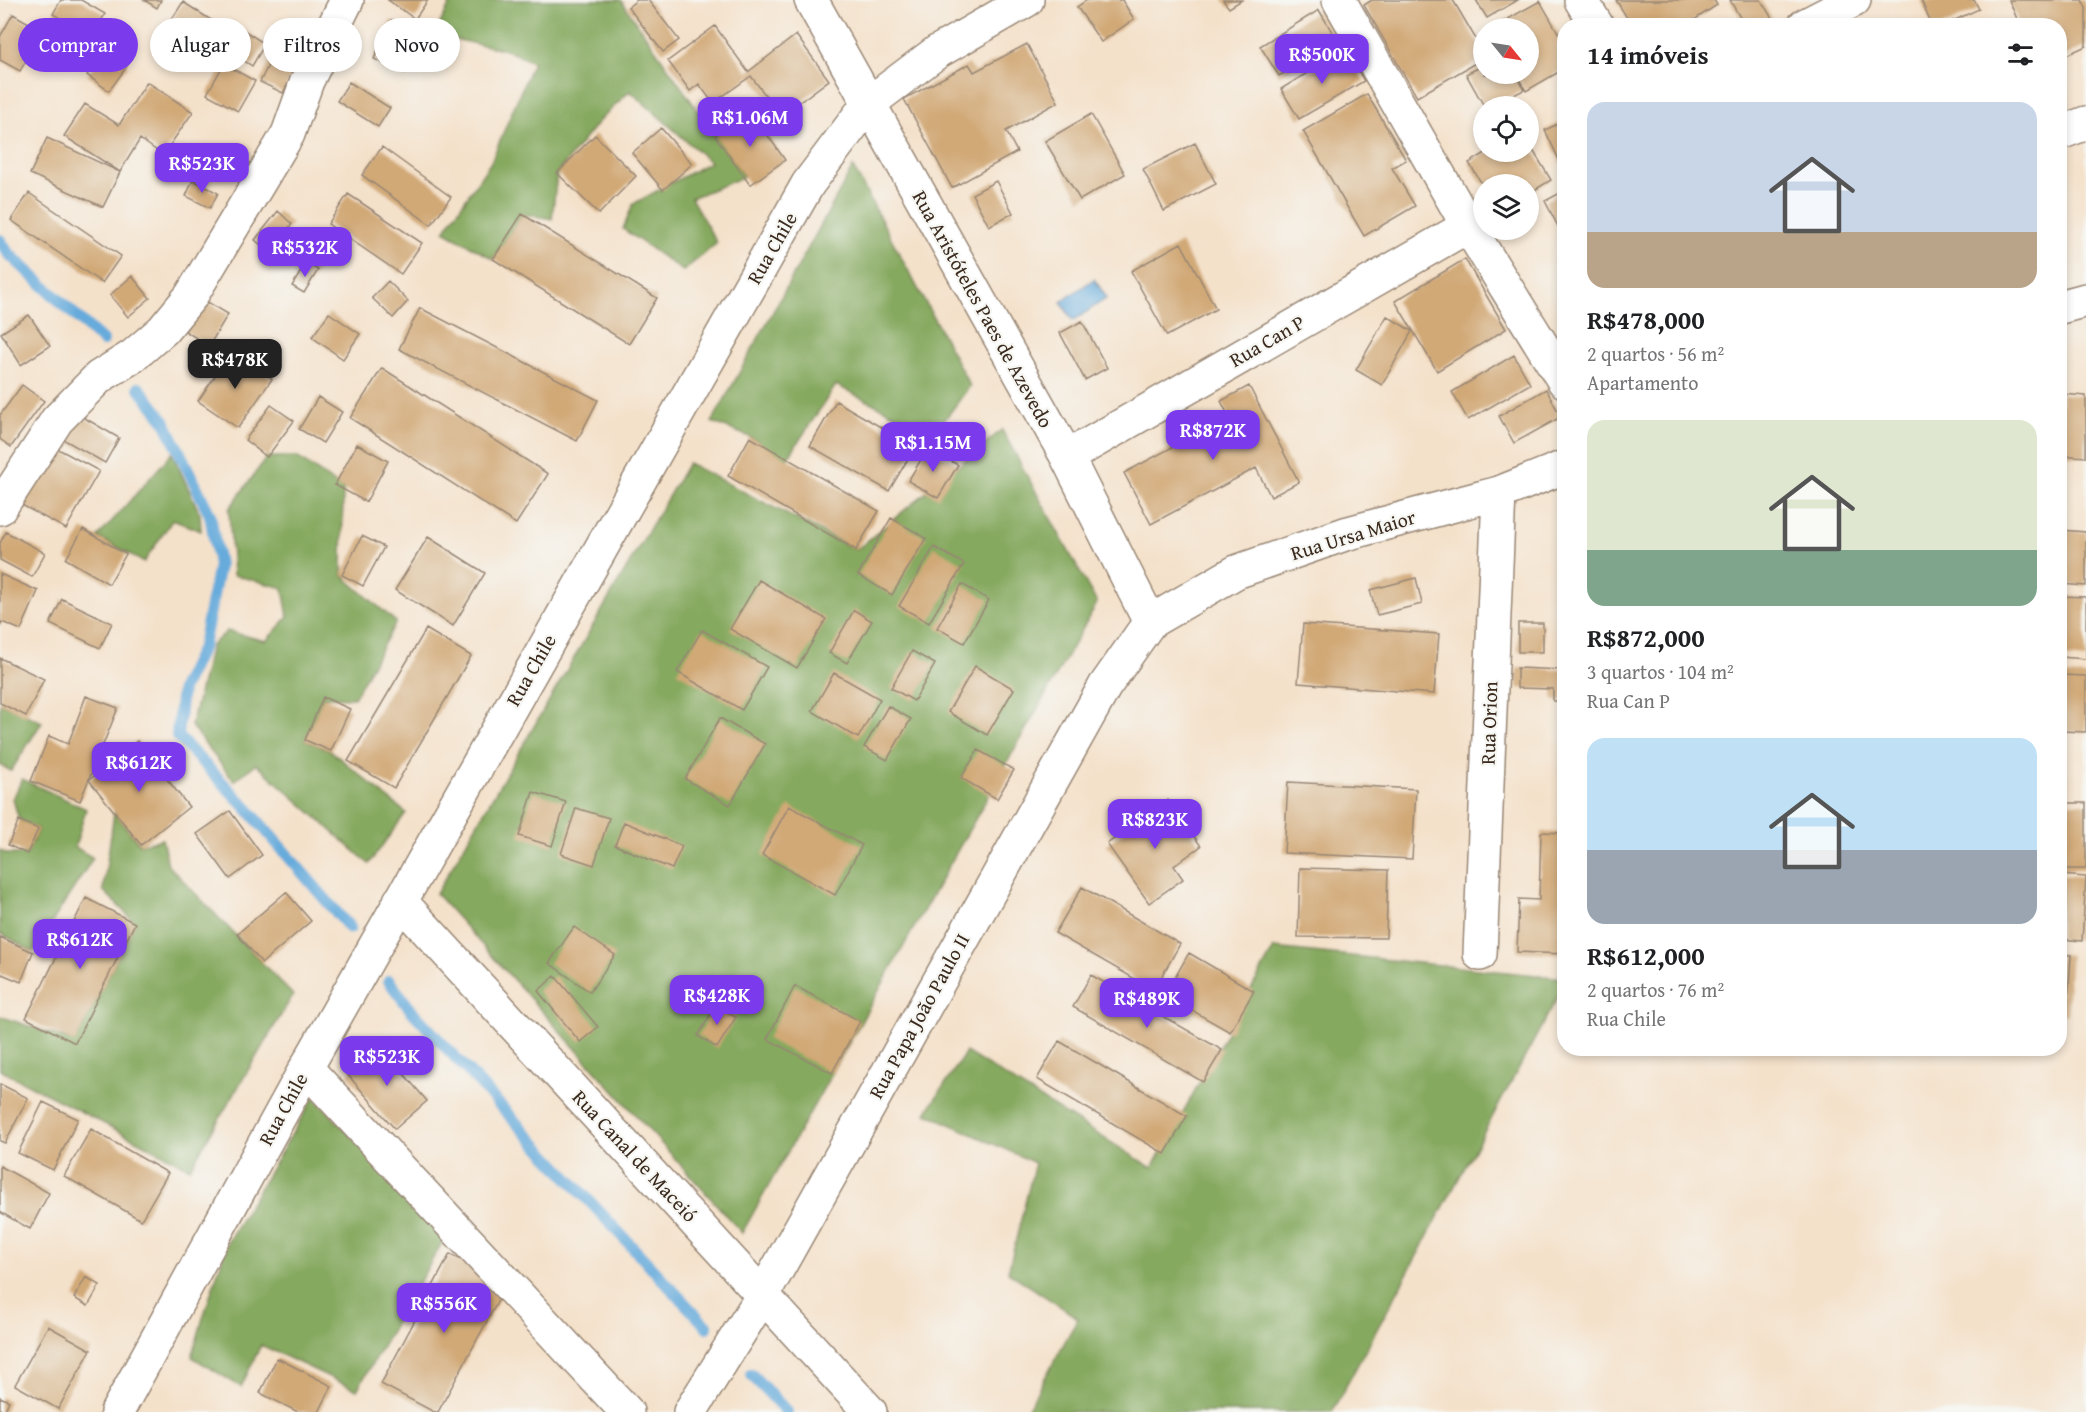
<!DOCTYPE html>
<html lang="pt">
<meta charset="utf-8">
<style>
body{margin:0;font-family:"Gentium Book Plus",serif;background:#f2f2f2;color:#202124;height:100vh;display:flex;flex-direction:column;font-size:22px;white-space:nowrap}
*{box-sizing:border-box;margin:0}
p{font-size:20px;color:#757577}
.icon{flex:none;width:33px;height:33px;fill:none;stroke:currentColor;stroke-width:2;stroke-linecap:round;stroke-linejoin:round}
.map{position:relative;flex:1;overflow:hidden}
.details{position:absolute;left:1557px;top:18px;width:510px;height:1038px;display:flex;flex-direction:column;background:#fff;border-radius:24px;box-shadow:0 3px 9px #0003}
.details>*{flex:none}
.top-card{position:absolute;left:18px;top:18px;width:570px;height:54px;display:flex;gap:12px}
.needle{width:39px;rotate:120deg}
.buttons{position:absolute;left:1473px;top:18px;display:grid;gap:12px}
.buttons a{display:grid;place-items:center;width:66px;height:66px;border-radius:50%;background:#fff;box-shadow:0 3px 9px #0003;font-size:30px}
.price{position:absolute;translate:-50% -51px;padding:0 14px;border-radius:12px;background:#7c3aed;color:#fff;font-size:20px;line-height:39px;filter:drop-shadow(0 2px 3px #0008)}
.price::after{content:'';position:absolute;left:50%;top:36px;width:18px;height:14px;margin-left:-9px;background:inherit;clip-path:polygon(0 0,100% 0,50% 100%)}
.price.on{background:#222;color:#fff}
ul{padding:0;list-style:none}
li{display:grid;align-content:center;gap:12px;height:318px;padding:0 30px}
li span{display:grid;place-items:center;height:186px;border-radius:18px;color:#555}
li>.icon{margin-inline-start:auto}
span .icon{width:108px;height:108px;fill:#fffc;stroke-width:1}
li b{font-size:26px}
h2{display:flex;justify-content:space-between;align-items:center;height:72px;padding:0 30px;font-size:26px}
.pill{padding:0 21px;border-radius:27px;background:#fff;box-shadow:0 3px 9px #0003;font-size:21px;line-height:54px}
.pill.on{background:#7c3aed;color:#fff}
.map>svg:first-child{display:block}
.forest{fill:#85a95e;stroke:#606a3e;stroke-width:1.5}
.water{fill:#66abdb;stroke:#506a7c;stroke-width:1.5}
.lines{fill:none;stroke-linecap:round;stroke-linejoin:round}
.stream{stroke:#66abdb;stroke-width:12}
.building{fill:#d1a977}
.street-casing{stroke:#988674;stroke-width:36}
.street{stroke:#fff;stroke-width:33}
.labels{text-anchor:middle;stroke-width:4.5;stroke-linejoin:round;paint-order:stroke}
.street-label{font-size:20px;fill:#3b2a1e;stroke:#f6f6f2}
</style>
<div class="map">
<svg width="2086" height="1412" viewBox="0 0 2086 1412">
<rect width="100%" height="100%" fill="#f6f6f2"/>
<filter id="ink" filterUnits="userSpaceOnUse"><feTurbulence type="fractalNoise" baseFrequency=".0167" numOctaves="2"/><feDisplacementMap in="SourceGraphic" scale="12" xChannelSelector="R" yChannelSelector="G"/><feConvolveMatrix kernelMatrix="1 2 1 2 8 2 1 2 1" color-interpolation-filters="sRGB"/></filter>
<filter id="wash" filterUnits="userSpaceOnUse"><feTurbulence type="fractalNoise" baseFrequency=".008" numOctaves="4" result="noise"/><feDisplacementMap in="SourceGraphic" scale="24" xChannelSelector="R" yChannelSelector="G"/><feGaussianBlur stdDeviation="1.35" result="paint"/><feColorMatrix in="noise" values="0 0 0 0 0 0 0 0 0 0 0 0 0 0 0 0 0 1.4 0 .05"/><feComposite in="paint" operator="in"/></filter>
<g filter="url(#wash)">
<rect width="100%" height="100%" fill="#f4e1ca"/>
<!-- forest -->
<path class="forest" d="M452 0H621L744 177 691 198 717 243 683 271 623 229 633 204 710 162 630 91 599 121 557 173 552 219 522 214 493 259 444 231 491 162 533 62 506 50 434 35Z
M853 167 970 386 934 434 836 385 787 459 750 437 712 422Z
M1002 430 1097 603 742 1233 436 894 688 463 856 550Z
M172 453 200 514 201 531 173 519 144 562 98 537Z
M267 457H297L343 489 342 575 396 622 354 698 323 697 305 740 331 751 406 813 369 864 256 764 234 781 191 726 211 646 227 631 266 641 288 617 283 588 233 575 229 509Z
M0 703 42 722 11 771 0 765Z
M22 779 86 809 75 847 93 858 33 952 0 933V850L7 854H27L38 829 19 820 13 799Z
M114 813 140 845 162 839 168 865 293 995 190 1168 0 1070V1016L75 1042 135 923 103 890Z
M1274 948 1564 978V985L1332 1412H1026L1078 1318 1008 1272 1035 1163 926 1113 966 1052 1152 1168Z
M314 1097 446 1236 357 1390 261 1345 241 1387 192 1357 203 1318 228 1241Z"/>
<!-- water -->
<path class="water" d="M1094 279 1107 298 1073 321 1061 302Z"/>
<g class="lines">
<!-- stream -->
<path class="stream" d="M0 240 8 253 103 341
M139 388 164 420 210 515 219 565 203 646 182 689 177 736 245 806 350 928
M389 981 411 1010 707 1327
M751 1374 787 1412"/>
</g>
<g id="blocks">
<!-- building -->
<path class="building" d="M61 0H81L105 14 92 37 53 14Z
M144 0H161L157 8Z
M388 0H428L415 19Z
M637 0H648L679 40 663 52 628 7Z
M1087 0H1122L1134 19 1101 42 1077 7Z
M1223 0H1242L1229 8Z
M1372 0H1453L1484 53V58L1417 97 1364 5Z
M1476 0H1518L1487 18Z
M1616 0H1714L1717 5 1685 26H1632Z
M1730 0H1761L1773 20 1764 26H1745Z
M1921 0H1974L1979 9 1942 26H1932Z
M2009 0H2082L2086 8V46L2060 58V26H2020Z
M1540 1 1564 43V69L1526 91 1516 74H1528V28H1492Z
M183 2 228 31 209 60 164 31Z
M1319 10 1337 40 1279 76 1260 46Z
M13 14 43 31 20 71 0 60V37Z
M391 20 421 34 404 73 374 59Z
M715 26 748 72 796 35 829 80 781 116 751 76 713 103 699 84 690 91 668 61Z
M245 31 265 44 252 66 231 52Z
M1027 44 1058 102 1006 131 1017 152 952 188 904 99 969 64 974 72Z
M277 47 300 59 283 93 260 82Z
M106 49 128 65 109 91 87 75Z
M1345 50 1364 81 1299 119 1281 89Z
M224 64 255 81 238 111 207 94Z
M1484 65V74H1515L1524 90 1491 106H1484L1466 74Z
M147 82 193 112 163 155 140 139 120 172 64 136 85 104 119 125Z
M349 82 390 108 378 127 337 101Z
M1367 94 1406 160 1392 168 1415 206 1364 236 1303 131Z
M751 111 785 160 750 185 715 136Z
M1091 114 1125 174 1080 200 1045 141Z
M1564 121V165L1562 166 1545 130Z
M661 128 692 164 663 190 632 153Z
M595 135 636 176 599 214 557 173Z
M47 138 120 172 103 207 30 174Z
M1528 142 1551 180 1528 194V184H1482L1469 163 1487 152H1528Z
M1195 143 1216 184 1164 211 1143 169Z
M382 147 451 197 431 225 362 175Z
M193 180 218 193 210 208 186 196Z
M996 181 1013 213 989 226 972 194Z
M1564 191V238L1545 201Z
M29 193 121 256 102 283 11 220Z
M348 194 422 243 401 274 328 224Z
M278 211 292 224 269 252 255 240Z
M522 214 657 298 629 344 493 259Z
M1181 243 1216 309 1167 336 1131 271Z
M1465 259 1506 329 1437 371 1395 301Z
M306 263 318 270 304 293 292 286Z
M132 276 150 298 128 317 110 295Z
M388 281 408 301 393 318 372 298Z
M204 300 228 314 209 346 185 331Z
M420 308 598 400 577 441 399 349Z
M329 313 360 334 343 359 312 337Z
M29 315 50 346 21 365 1 333Z
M1387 316 1412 331 1382 385 1356 370Z
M1082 321 1107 368 1085 380 1060 333Z
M232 351 272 379 238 428 198 401Z
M1514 355 1530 384 1468 420 1452 392Z
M382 368 548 474 516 524 350 418Z
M22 385 44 401 11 447 0 439V415Z
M1249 386 1299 482 1271 497 1256 468 1151 524 1124 473 1229 417 1221 401Z
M1546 389 1561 417 1514 443 1499 416Z
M2062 394 2086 396V457L2060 455Z
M318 397 342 412 323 443 299 429Z
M836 401 915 447 889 491 810 446Z
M271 405 294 421 267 457 245 440Z
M76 413 119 438 105 463 61 438Z
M750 437 879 511 856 550 728 476Z
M357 444 388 461 366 502 335 485Z
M51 445 99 471 66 529 18 503Z
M928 448 958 465 938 498 908 481Z
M891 518 926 538 892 595 858 575Z
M83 529 126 554 109 584 66 559Z
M2060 530 2086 532V586L2060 584Z
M6 532 45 553 32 577 0 560V543Z
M362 536 384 547 363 586 342 575Z
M428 537 485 573 453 626 395 590Z
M934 547 964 564 929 623 899 606Z
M0 574 38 591 21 630 2 622 0 627Z
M1416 578 1422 604 1377 615 1370 590Z
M759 580 826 619 797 668 730 629Z
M962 584 989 600 964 643 937 628Z
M2060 596 2086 597V659L2060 657Z
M62 599 112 623 100 648 50 624Z
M854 610 872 621 847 663 829 653Z
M1518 623H1543V652H1518Z
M1303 624 1439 634 1434 694 1298 683Z
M426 629 471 656 394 788 348 761Z
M702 630 767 667 742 710 677 672Z
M912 651 935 664 914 701 891 688Z
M0 658 44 679 26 716 0 703Z
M975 666 1014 689 987 735 948 712Z
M1517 668 1564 670V701H1553V689L1517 688Z
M834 673 880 699 858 738 812 711Z
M2060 675 2086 676V732L2060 731Z
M86 696 118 708 80 801 31 781 49 736 68 744Z
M323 697 350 709 331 751 305 740Z
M888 706 911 719 887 760 864 747Z
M720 718 765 744 730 805 685 779Z
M137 741 189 807 141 845 89 780Z
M978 750 1014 770 997 799 961 778Z
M1288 782 1416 789 1412 859 1284 853Z
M533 792 566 802 552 846 519 836Z
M1168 800 1201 846 1174 866 1183 879 1149 903 1107 844Z
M2060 803H2086V869H2060Z
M789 806 862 845 835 895 762 855Z
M576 808 609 818 594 865 561 854Z
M230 811 262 855 230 879 197 834Z
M19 820 38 829 27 854 8 845Z
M624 822 682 846 672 869 615 845Z
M1541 832 1564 833V954L1517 952 1519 899 1539 900Z
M1300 868 1388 870 1386 938 1298 937Z
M2060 875 2086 877 2082 941 2060 939Z
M1082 887 1180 944 1154 990 1055 933Z
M286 892 311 921 262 963 237 934Z
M86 898 135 923 75 1043 26 1018Z
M574 927 615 955 590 992 549 963Z
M0 937 33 952 21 982 2 974 0 978Z
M1189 953 1254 991 1230 1032 1165 995Z
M2060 954 2071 955 2067 1014H2060Z
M1091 975 1222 1050 1203 1082 1073 1007Z
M555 976 598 1027 580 1042 538 991Z
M795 986 860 1021 832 1073 767 1039Z
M716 1005 736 1017 717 1048 698 1036Z
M1059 1041 1187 1116 1165 1154 1037 1079Z
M380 1046 427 1101 395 1129 347 1074Z
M0 1084 28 1098 5 1143 0 1141Z
M43 1102 78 1119 53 1170 18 1153Z
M91 1129 168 1173 141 1220 64 1176Z
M0 1166 49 1193 30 1229 0 1212Z
M450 1254 507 1284 438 1412H434L381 1384Z
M86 1277 100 1285 88 1306 74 1298Z
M48 1326 91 1350 58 1409 15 1385Z
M277 1358 332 1386 319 1412H298L260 1393Z
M0 1397 9 1401 4 1412H0Z"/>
</g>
</g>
<g filter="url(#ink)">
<use href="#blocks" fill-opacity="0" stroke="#988674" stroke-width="1.5"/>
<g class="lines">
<defs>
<path id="street" d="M811 0 1067 457 1150 622
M1339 0 1468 226 1564 381
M1581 0 1597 26
M1804 26 1854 0
M2060 133 2086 123
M2060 307 2086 300
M1067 457 1468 226
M0 508 57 420 99 377 133 356 163 330 191 296 288 134 307 81 347 0
M400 901 870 1412
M1480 954 1499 493
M306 1068 627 1412
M117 1412 306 1068 808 184 868 104 937 52 1027 0
M690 1412 763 1295 1105 686 1150 622 1236 572 1345 534 1499 493 1564 467"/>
</defs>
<!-- street casing -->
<use href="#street" class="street-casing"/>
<!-- street -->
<use href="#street" class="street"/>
</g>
</g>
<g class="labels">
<!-- street labels -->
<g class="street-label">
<text transform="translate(772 248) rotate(-60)" y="7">Rua Chile</text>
<text transform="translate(983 309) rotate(61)" y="7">Rua Aristóteles Paes de Azevedo</text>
<text transform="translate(1267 341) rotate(-30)" y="7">Rua Can P</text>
<text transform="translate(1353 535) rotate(-17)" y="7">Rua Ursa Maior</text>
<text transform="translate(531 670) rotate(-60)" y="7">Rua Chile</text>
<text transform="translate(1489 723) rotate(-88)" y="7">Rua Orion</text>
<text transform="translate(919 1016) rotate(-61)" y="7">Rua Papa João Paulo II</text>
<text transform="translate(283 1109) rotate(-61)" y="7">Rua Chile</text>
<text transform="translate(635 1156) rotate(47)" y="7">Rua Canal de Maceió</text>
</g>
</g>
</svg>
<div class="buttons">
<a><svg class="needle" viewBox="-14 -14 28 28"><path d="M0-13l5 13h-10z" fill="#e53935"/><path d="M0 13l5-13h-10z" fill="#757577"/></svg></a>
<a><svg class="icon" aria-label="locate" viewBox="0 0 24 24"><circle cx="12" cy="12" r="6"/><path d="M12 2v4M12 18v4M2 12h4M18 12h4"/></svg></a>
<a><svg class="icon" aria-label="layers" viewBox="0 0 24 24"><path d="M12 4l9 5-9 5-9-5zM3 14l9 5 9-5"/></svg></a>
</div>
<b class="price" style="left:1322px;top:85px">R$500K</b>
<b class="price" style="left:750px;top:148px">R$1.06M</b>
<b class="price" style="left:202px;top:194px">R$523K</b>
<b class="price" style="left:305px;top:278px">R$532K</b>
<b class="price on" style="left:235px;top:390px">R$478K</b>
<b class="price" style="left:1213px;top:461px">R$872K</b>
<b class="price" style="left:933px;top:473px">R$1.15M</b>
<b class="price" style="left:139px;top:793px">R$612K</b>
<b class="price" style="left:1155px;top:850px">R$823K</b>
<b class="price" style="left:80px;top:970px">R$612K</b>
<b class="price" style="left:717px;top:1026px">R$428K</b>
<b class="price" style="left:1147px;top:1029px">R$489K</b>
<b class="price" style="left:387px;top:1087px">R$523K</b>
<b class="price" style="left:444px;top:1334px">R$556K</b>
<div class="top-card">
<a class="pill on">Comprar</a>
<a class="pill">Alugar</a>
<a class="pill">Filtros</a>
<a class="pill">Novo</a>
</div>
<section class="details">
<h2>14 imóveis<svg class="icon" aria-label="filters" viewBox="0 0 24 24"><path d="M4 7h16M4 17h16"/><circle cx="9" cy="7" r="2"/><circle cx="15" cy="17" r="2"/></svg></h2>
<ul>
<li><span style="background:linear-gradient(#c9d6e8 70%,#b9a48a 0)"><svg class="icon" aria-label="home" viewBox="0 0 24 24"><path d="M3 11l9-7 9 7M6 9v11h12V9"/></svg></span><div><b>R$478,000</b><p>2 quartos · 56 m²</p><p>Apartamento</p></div></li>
<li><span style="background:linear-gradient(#dfe7d0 70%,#7fa58c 0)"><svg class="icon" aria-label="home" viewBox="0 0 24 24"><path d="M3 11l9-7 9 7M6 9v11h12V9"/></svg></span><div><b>R$872,000</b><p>3 quartos · 104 m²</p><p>Rua Can P</p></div></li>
<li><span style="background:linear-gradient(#bfe0f5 60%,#9aa5b1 0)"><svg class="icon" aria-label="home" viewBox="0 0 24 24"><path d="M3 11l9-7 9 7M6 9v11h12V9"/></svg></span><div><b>R$612,000</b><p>2 quartos · 76 m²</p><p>Rua Chile</p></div></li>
</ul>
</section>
</div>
